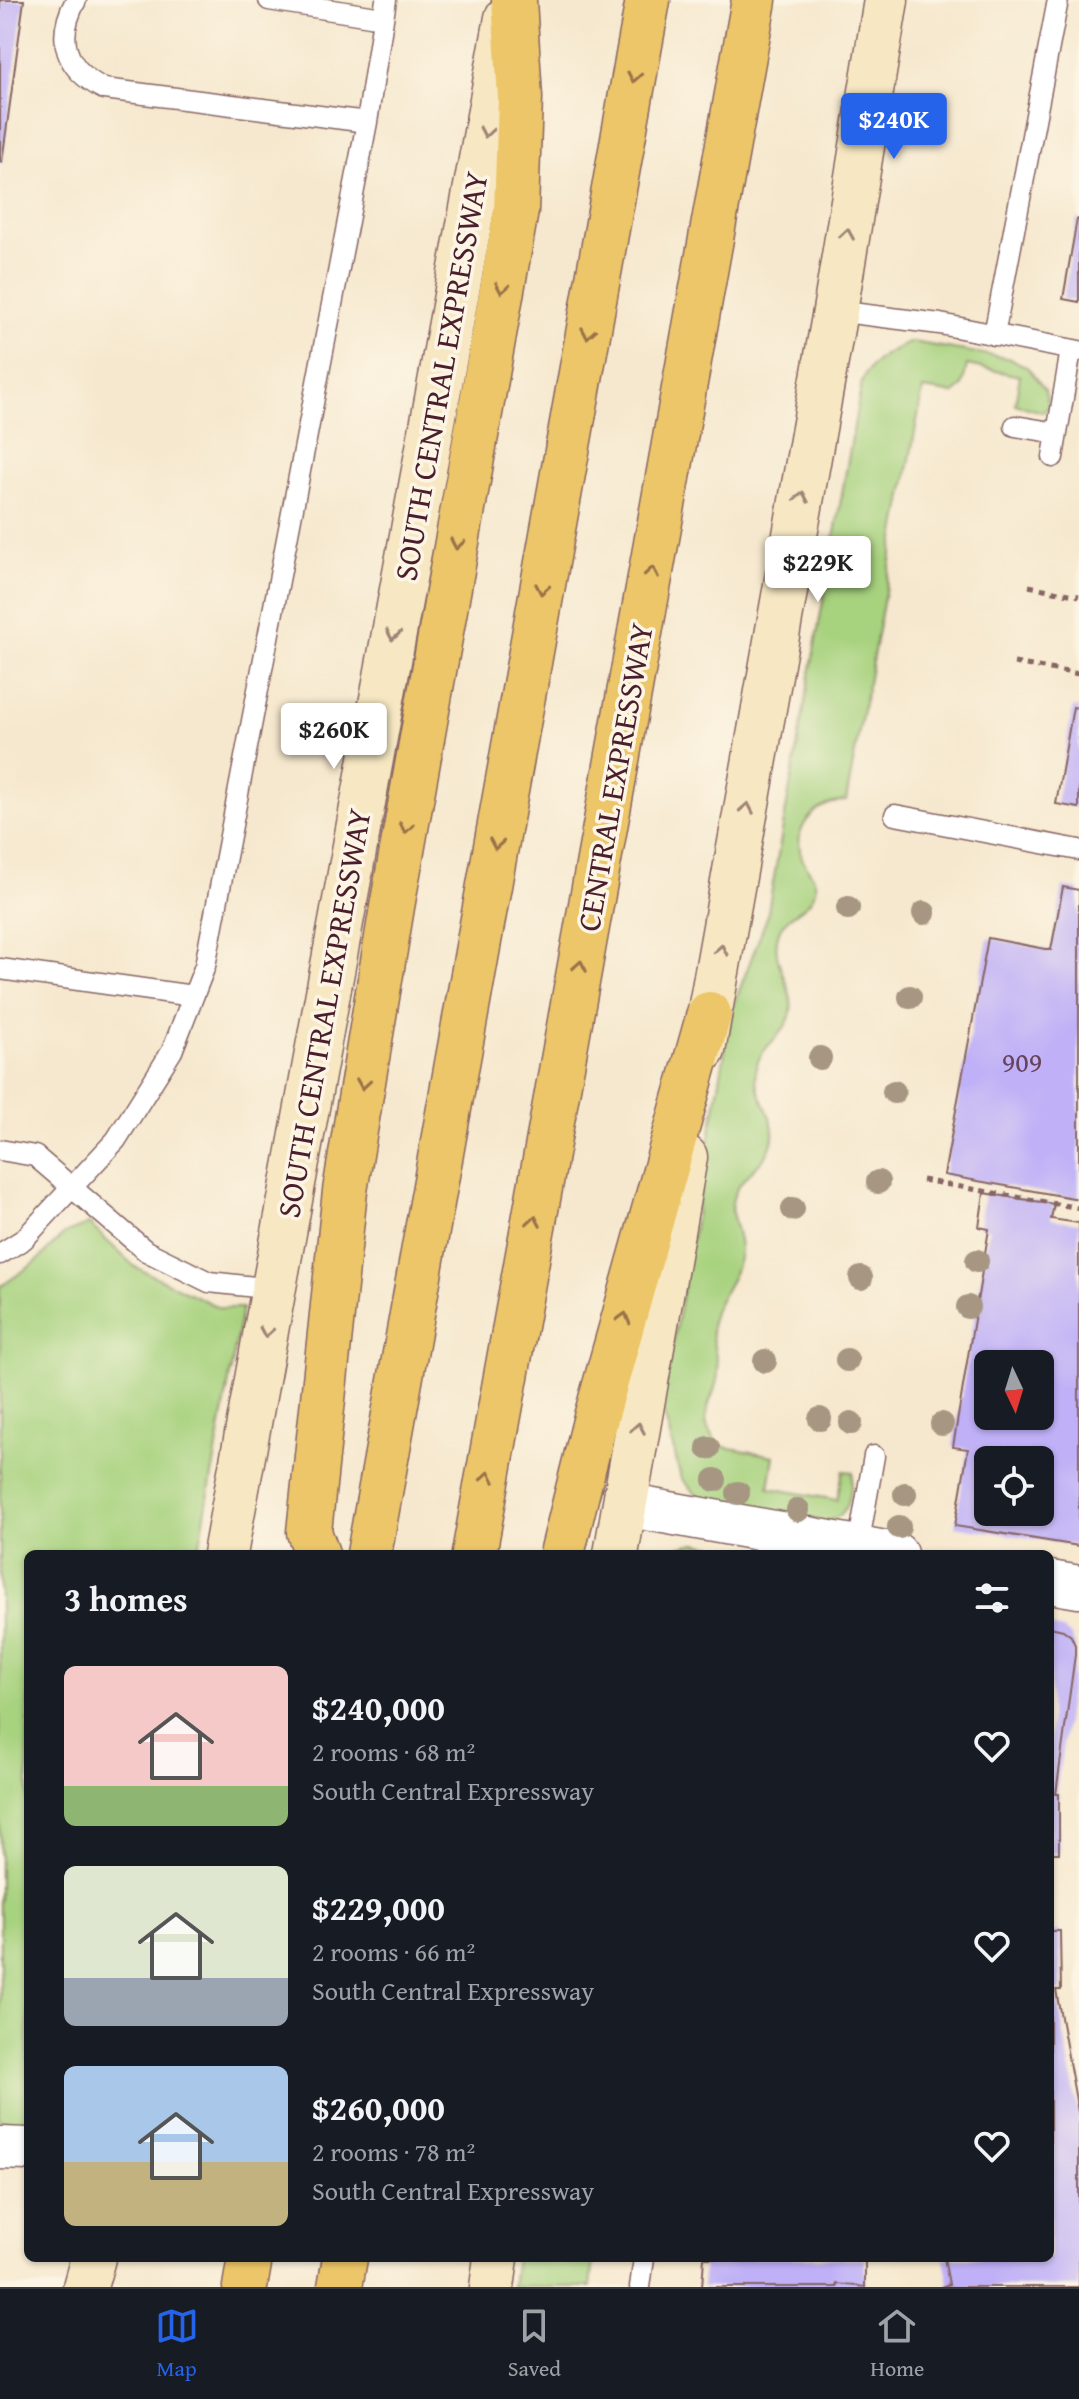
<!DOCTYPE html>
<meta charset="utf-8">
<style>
body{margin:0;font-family:"Gentium Book Plus",serif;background:#242831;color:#f1f3f6;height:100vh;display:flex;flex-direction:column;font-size:30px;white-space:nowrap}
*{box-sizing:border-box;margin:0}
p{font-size:26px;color:#9ea1a6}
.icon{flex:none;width:44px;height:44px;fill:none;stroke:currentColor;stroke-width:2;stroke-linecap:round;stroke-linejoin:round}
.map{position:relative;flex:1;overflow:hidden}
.side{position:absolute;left:24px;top:1550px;width:1030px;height:712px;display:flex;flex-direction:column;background:#171b24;border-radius:12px;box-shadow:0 2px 6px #0004}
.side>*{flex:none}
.needle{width:52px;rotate:176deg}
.controls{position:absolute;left:974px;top:1350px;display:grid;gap:16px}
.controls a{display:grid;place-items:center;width:80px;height:80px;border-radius:12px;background:#171b24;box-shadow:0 2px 6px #0004;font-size:40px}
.price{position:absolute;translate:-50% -68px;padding:0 18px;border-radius:8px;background:#fff;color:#222;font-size:26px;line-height:52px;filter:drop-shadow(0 2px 4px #0008)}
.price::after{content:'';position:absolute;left:50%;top:48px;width:24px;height:18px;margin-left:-12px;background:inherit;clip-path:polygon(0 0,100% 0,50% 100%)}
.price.on{background:#2563eb;color:#fff}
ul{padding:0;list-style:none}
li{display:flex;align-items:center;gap:24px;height:200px;padding:0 40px}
li span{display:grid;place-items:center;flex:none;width:224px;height:160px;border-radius:12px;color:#555}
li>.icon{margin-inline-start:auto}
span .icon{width:96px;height:96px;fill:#fffc;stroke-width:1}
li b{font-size:34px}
h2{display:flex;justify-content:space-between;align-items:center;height:96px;padding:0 40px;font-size:34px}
.dock{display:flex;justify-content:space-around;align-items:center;height:112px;border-top:2px solid #363941;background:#171b24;font-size:22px;color:#9ea1a6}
.dock a{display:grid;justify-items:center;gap:4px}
.dock .on{color:#2563eb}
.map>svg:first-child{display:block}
.green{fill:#a7d27e;stroke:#787854;stroke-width:2}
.building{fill:#bfb0f7;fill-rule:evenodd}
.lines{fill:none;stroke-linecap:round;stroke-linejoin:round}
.service-casing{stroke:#866564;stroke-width:23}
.minor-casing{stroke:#866564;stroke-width:45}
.secondary-casing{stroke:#866564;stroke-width:47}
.motorway-casing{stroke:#866564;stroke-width:47}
.path{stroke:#866564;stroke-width:5;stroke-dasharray:6 6;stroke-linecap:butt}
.service{stroke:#fff;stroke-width:20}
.minor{stroke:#fff;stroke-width:42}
.secondary{stroke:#f7e8c3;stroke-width:44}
.motorway{stroke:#ecc669;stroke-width:44}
.tree{fill:#a79782}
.oneway{stroke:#9b724a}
.oneway2{stroke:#a08477}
.labels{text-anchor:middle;stroke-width:7;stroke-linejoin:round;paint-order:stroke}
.number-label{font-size:28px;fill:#67435e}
.street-label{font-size:32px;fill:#4a1f2b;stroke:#fcf5e5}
</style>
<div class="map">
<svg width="1079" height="2287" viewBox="0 0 1079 2287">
<rect width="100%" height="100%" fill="#fcf5e5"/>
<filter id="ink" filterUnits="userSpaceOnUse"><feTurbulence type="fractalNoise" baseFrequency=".0125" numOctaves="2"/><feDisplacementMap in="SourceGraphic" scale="16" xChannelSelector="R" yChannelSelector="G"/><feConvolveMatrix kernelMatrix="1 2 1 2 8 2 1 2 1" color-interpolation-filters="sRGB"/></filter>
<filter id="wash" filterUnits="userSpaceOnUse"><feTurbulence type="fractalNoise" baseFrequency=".006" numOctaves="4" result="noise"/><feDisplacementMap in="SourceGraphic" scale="32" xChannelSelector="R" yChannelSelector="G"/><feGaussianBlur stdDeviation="1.8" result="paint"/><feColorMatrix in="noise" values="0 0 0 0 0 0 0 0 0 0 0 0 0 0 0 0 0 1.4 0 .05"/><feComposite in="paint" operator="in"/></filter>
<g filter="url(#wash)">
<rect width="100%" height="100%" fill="#f6e8ce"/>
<!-- green -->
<path class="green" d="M912 342 1012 359 1028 368 1045 390 1049 408 1042 412 1015 404 1020 376 967 365 962 387 954 394 923 389 846 801C816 803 791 826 802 858 806 870 818 876 815 890 811 912 784 911 778 935 770 963 795 987 791 1012 787 1035 760 1045 756 1068 752 1093 776 1114 773 1138 769 1165 741 1173 733 1198 728 1216 741 1233 740 1251 738 1275 722 1291 714 1312 706 1334 718 1351 718 1372 718 1389 706 1403 706 1419 706 1430 713 1439 720 1446L774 1456 769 1488 837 1500 843 1471 853 1472C849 1500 852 1515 822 1524L717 1505 696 1494 681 1478 662 1406 733 1007 767 917 862 381C872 359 890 350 912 342Z
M89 1224 135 1267 220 1308H242L198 1554H28V2122L0 2121V1287L36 1262 64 1234Z
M696 1543 758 1554H666L673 1548Z
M516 2258H594L591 2287H512Z"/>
<g id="blocks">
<!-- building -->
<path class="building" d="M0 0H24L2 162H0Z
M1077 219H1079V302L1063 299Z
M1073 707 1079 708V808L1056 804Z
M1063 887 1079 890V1199L944 1175 988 938 1051 950Z
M984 1193 1054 1204 1051 1219 1079 1223V1546L955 1526 968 1449 953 1447 989 1229 979 1227ZM988 1364H1040V1416H988ZM988 1460H1040V1512H988Z
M1050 1627 1063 1630 1071 1636 1075 1645V1655L1056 1794H1059V1853H1050Z
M1050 1931H1060L1061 1990H1056L1079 2117V2287H941L949 2284 944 2258H1050Z
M704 2258H865V2287L837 2284V2287H702Z"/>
</g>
</g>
<g filter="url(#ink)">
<use href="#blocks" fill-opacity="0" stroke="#866564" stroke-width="2"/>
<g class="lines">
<defs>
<path id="service" d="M76 0C55 39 65 69 104 89L367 122
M269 0 383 18
M835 311 940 324 1079 351
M994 335 1058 0
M1015 426 1057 433
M1053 457 1071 350
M895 815 1079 850
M0 969 193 996
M0 1150 35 1156 146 1251 209 1282 274 1289
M0 1254 24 1239 116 1140 172 1051 205 966 367 122 386 0
M858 1547 874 1456
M640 2287 644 2258"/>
<path id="minor" d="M625 1505 896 1554
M1050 1582 1079 1587
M0 2148 28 2149"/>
<path id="secondary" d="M703 1050 835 311 886 0
M225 1554 507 18
M616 1554 685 1157
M85 2287 93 2258
M492 2287 496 2258"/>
<path id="motorway" d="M317 1554 309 1532 345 1191 392 907 516 211 520 98 514 0
M369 1554 648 0
M474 1554 754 0
M562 1554 595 1421 709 1014
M245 2287 250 2258
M340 2287 345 2258"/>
</defs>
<!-- service casing -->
<use href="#service" class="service-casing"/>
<!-- minor casing -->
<use href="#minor" class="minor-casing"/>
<!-- secondary casing -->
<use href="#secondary" class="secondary-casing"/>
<!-- motorway casing -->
<use href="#motorway" class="motorway-casing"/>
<!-- path -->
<path class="path" d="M1029 586 1079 596
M1014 663 1079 674
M922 1180 1079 1208"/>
<!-- service -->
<use href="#service" class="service"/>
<!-- minor -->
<use href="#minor" class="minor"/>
<!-- secondary -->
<use href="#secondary" class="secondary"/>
<!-- motorway -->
<use href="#motorway" class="motorway"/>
</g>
<!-- trees -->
<g class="tree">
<circle cx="848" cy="908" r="12"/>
<circle cx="924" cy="913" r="12"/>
<circle cx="910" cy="997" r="12"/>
<circle cx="820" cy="1058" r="12"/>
<circle cx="894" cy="1092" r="12"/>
<circle cx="878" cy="1182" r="12"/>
<circle cx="793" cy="1209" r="12"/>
<circle cx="977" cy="1261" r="12"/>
<circle cx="861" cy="1278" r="12"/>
<circle cx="968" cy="1307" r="12"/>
<circle cx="847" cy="1360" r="12"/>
<circle cx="765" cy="1361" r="12"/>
<circle cx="820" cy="1419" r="12"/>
<circle cx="851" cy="1423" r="12"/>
<circle cx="942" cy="1424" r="12"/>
<circle cx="708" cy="1448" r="12"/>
<circle cx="715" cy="1480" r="12"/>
<circle cx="738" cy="1493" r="12"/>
<circle cx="905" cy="1494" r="12"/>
<circle cx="798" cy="1510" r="12"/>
<circle cx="899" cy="1527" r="12"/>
</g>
<!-- one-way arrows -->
<defs><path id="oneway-chevron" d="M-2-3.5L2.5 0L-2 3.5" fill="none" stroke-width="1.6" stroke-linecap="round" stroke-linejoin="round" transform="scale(2)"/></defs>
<g class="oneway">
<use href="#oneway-chevron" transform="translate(634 77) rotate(100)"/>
<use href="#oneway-chevron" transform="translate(502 288) rotate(100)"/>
<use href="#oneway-chevron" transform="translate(588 333) rotate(100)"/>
<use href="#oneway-chevron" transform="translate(457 544) rotate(100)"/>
<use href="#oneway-chevron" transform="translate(652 572) rotate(-80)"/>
<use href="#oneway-chevron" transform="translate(542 589) rotate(100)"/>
<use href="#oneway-chevron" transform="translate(406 828) rotate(100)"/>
<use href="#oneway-chevron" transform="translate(496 844) rotate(100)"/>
<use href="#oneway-chevron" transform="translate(580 966) rotate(-80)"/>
<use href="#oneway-chevron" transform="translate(363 1084) rotate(99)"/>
<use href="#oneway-chevron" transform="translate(534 1221) rotate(-80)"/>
<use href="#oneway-chevron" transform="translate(624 1318) rotate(-74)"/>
<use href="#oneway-chevron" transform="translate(488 1477) rotate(-80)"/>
</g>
<g class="oneway2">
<use href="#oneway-chevron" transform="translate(486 132) rotate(100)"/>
<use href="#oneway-chevron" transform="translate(847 234) rotate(-81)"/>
<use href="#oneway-chevron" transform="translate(802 497) rotate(-80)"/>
<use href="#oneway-chevron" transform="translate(393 635) rotate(100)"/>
<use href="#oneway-chevron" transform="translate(747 808) rotate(-80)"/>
<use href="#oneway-chevron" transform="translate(721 950) rotate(-79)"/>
<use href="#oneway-chevron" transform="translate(266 1332) rotate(100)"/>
<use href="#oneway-chevron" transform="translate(638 1428) rotate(-80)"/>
</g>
</g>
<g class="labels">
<!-- number labels -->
<g class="number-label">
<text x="1022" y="1072">909</text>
</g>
<!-- street labels -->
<g class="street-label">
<text transform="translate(441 376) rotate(-80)" y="11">SOUTH CENTRAL EXPRESSWAY</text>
<text transform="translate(615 777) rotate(-80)" y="11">CENTRAL EXPRESSWAY</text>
<text transform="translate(324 1013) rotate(-80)" y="11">SOUTH CENTRAL EXPRESSWAY</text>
</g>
</g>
</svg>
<div class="controls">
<a><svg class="needle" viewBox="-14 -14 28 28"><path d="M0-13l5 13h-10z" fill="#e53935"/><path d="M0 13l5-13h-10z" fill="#9ea1a6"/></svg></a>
<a><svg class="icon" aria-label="locate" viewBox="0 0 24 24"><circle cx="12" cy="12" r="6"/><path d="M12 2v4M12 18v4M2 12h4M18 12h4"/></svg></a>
</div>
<b class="price on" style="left:894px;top:161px">$240K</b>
<b class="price" style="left:818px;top:604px">$229K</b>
<b class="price" style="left:334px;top:771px">$260K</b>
<section class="side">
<h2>3 homes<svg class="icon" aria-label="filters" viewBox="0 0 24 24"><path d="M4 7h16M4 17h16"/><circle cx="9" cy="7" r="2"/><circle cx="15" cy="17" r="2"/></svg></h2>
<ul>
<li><span style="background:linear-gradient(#f6c9c9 75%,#8fb573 0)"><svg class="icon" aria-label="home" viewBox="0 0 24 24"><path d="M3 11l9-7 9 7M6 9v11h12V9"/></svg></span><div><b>$240,000</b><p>2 rooms · 68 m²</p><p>South Central Expressway</p></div><svg class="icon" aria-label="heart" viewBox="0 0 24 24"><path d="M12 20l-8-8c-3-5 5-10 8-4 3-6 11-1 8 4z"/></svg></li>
<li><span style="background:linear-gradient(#dfe7d0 70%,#9aa5b1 0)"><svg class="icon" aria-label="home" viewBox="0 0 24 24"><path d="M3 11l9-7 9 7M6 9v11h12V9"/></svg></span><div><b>$229,000</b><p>2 rooms · 66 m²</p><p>South Central Expressway</p></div><svg class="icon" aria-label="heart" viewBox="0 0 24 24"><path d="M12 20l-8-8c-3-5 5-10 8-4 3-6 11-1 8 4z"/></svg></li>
<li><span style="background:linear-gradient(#a9c7e8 60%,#c2b280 0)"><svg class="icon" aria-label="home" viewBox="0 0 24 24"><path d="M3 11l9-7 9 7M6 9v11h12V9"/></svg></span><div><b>$260,000</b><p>2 rooms · 78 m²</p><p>South Central Expressway</p></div><svg class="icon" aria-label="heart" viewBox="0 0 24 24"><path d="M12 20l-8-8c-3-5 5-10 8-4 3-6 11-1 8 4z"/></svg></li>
</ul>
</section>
</div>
<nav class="dock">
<a class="on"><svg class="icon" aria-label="map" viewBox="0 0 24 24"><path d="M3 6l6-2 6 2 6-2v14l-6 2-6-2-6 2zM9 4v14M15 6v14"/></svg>Map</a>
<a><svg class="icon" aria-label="saved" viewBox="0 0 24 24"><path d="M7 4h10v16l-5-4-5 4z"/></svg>Saved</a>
<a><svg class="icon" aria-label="home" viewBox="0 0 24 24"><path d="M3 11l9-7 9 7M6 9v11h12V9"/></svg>Home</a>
</nav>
